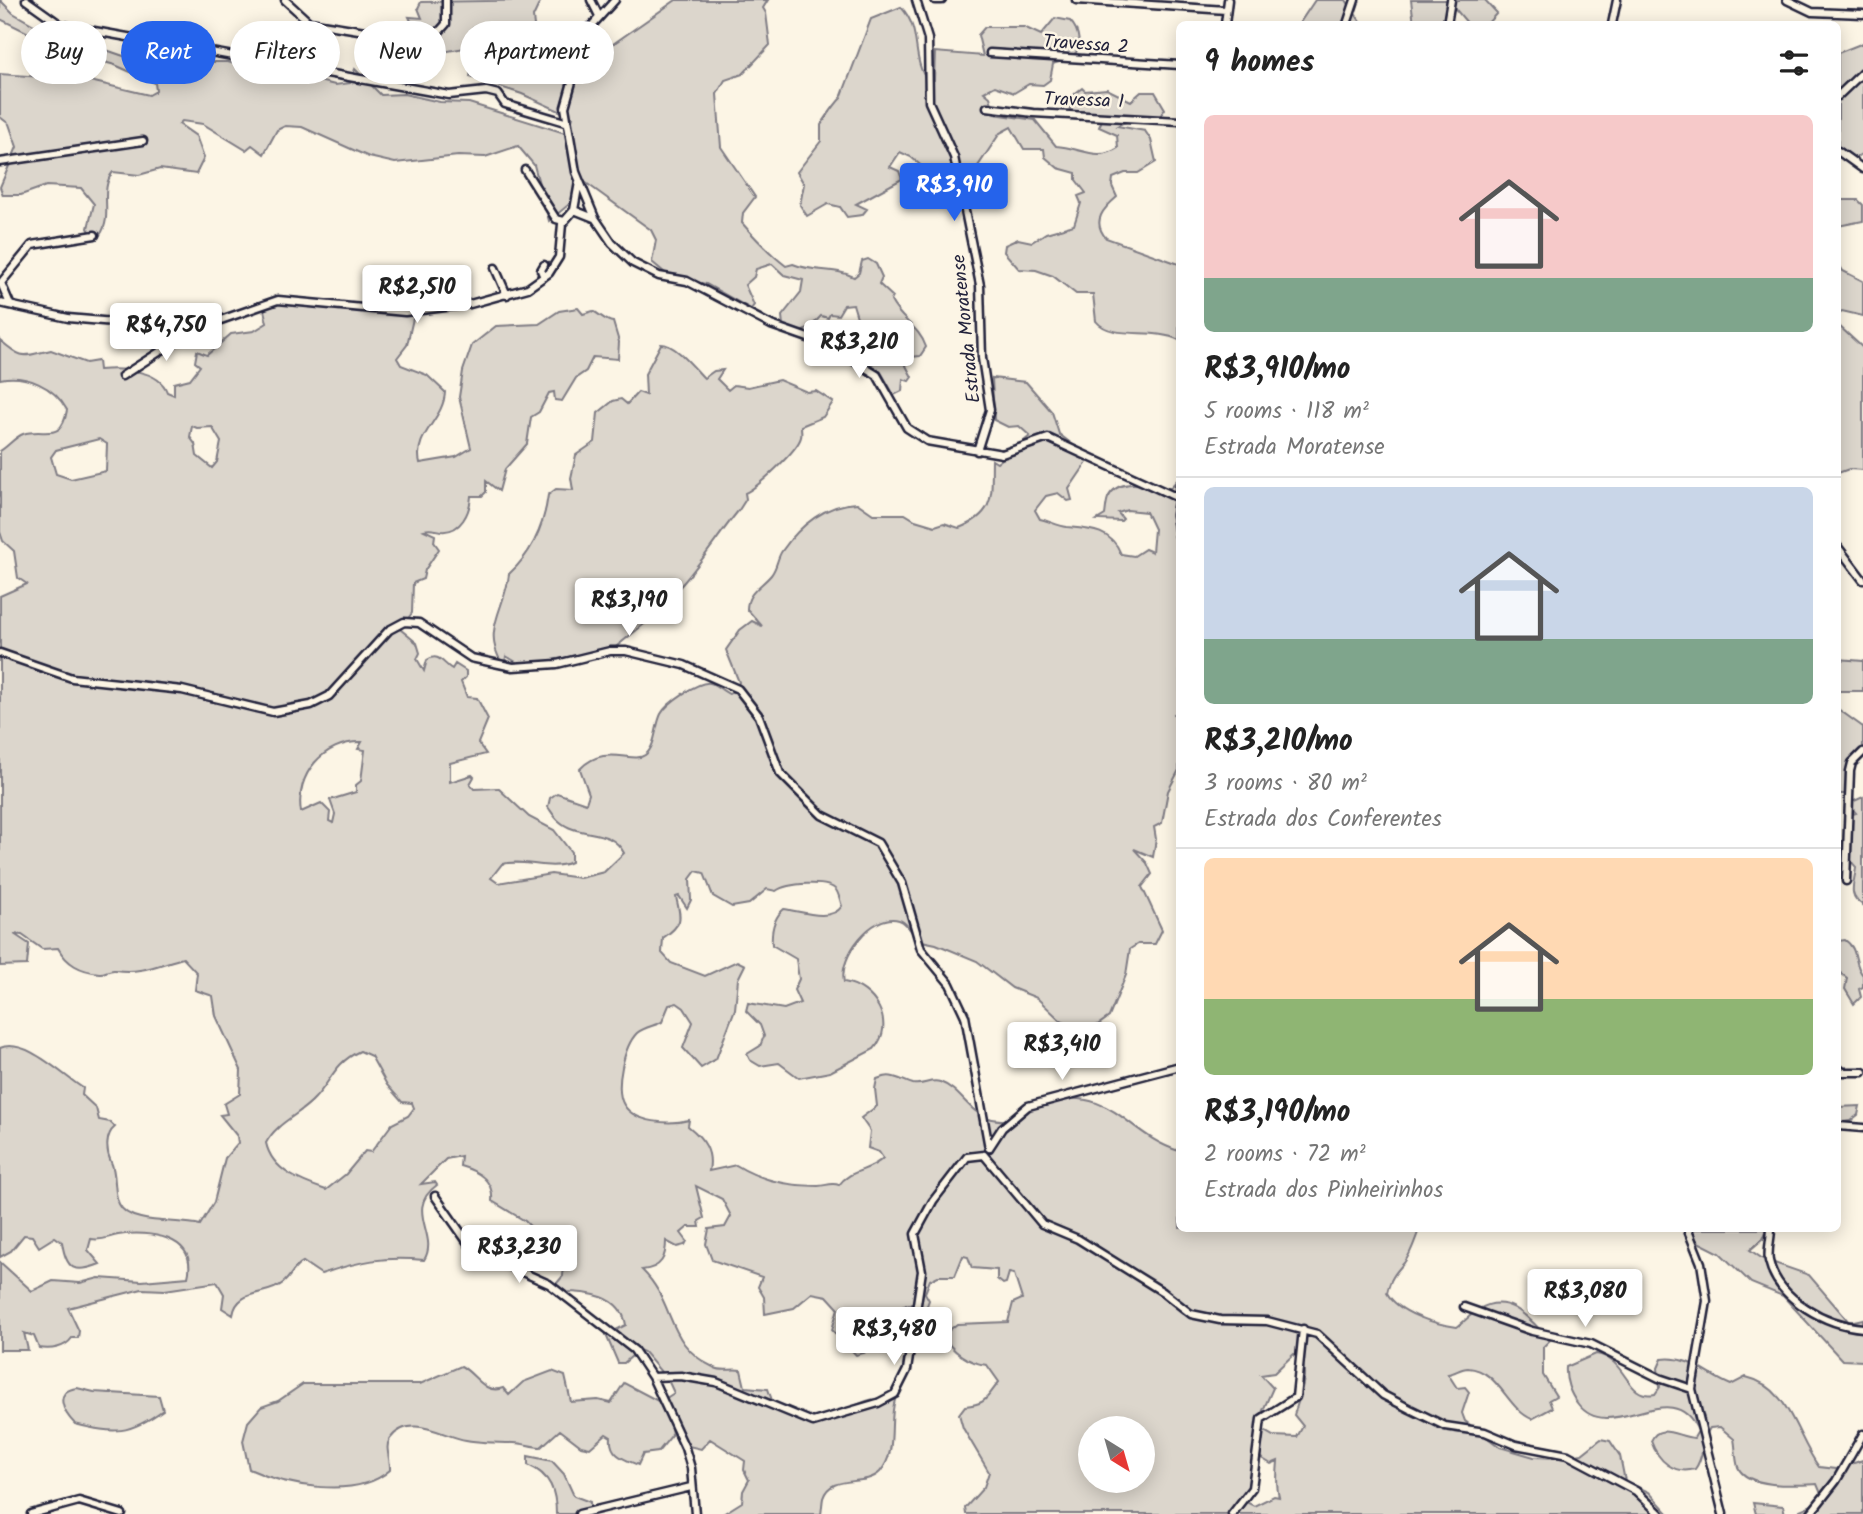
<!DOCTYPE html>
<meta charset="utf-8">
<style>
body{margin:0;font-family:Kalam,sans-serif;background:#f6f6f6;color:#222;height:100vh;display:flex;flex-direction:column;font-size:26px;white-space:nowrap}
*{box-sizing:border-box;margin:0}
p{font-size:23px;color:#767676}
.icon{flex:none;width:38px;height:38px;fill:none;stroke:currentColor;stroke-width:2;stroke-linecap:round;stroke-linejoin:round}
.map{position:relative;flex:1;overflow:hidden}
.details{position:absolute;left:1176px;top:21px;width:665px;height:1211px;display:flex;flex-direction:column;background:#fff;border-radius:10px;box-shadow:0 4px 18px #0003}
.details>*{flex:none}
.guide{position:absolute;left:21px;top:21px;width:665px;height:63px;display:flex;gap:14px}
.needle{width:46px;rotate:143deg}
.fabs{position:absolute;left:1078px;top:1416px;display:grid;gap:14px}
.fabs a{display:grid;place-items:center;width:77px;height:77px;border-radius:50%;background:#fff;box-shadow:0 4px 18px #0003;font-size:35px}
.price{position:absolute;translate:-50% -60px;padding:0 16px;border-radius:7px;background:#fff;color:#222;font-size:23px;line-height:46px;filter:drop-shadow(0 2px 4px #0008)}
.price::after{content:'';position:absolute;left:50%;top:42px;width:21px;height:16px;margin-left:-10px;background:inherit;clip-path:polygon(0 0,100% 0,50% 100%)}
.price.selected{background:#2563eb;color:#fff}
ul{padding:0;list-style:none}
li{display:grid;align-content:center;gap:14px;height:371px;padding:0 28px}
li+li{border-top:2px solid #e0e0e0}
li span{display:grid;place-items:center;height:217px;border-radius:10px;color:#555}
li>.icon{margin-inline-start:auto}
span .icon{width:126px;height:126px;fill:#fffc;stroke-width:1}
li b{font-size:30px}
h2{display:flex;justify-content:space-between;align-items:center;height:84px;padding:0 28px;font-size:30px}
.pill{padding:0 24px;border-radius:32px;background:#fff;box-shadow:0 4px 18px #0003;font-size:24px;line-height:63px}
.pill.selected{background:#2563eb;color:#fff}
.map>svg:first-child{display:block}
.green{fill:#dcd6cc;stroke:#7f7c84;stroke-width:2;fill-rule:evenodd}
.lines{fill:none;stroke-linecap:round;stroke-linejoin:round}
.street-casing{stroke:#22223b;stroke-width:11}
.street{stroke:#fcf5e5;stroke-width:6}
.labels{text-anchor:middle;stroke-width:5;stroke-linejoin:round;paint-order:stroke}
.street-label{font-size:19px;fill:#22223b;stroke:#fcf5e5}
</style>
<div class="map">
<svg width="1863" height="1514" viewBox="0 0 1863 1514">
<rect width="100%" height="100%" fill="#fcf5e5"/>
<filter id="ink" filterUnits="userSpaceOnUse"><feTurbulence type="fractalNoise" baseFrequency=".0143" numOctaves="2"/><feDisplacementMap in="SourceGraphic" scale="14" xChannelSelector="R" yChannelSelector="G"/><feConvolveMatrix kernelMatrix="1 2 1 2 8 2 1 2 1" color-interpolation-filters="sRGB"/></filter>
<g filter="url(#ink)">
<!-- green -->
<path class="green" d="M0 0 13 13 34 25 138 61 155 64 162 55 185 54 202 62H228L256 70H274L335 85 350 83 355 69 381 95 404 94 440 102 469 103 568 134 573 117 522 94 470 77C472 62 483 40 473 28L470 47 427 55 409 17 422 18 418 8 421 2 541 0 533 17 537 51 557 63 571 67 569 72 557 74 575 84 585 54 600 53 676 0H768L763 8 766 13 770 45 743 74 725 80 717 94 721 147 755 197 743 213 742 223C756 239 769 253 786 266L793 264C814 273 835 267 854 277L859 273 862 261 868 259 876 264 882 277 879 284 893 297 891 301C901 321 919 326 926 347L920 356 902 358 912 377 909 381 903 379 902 391 894 395 881 372 871 364 853 304 844 305 838 315 830 314 828 318 821 316 810 328 799 333 783 325 782 316 801 292 803 280 784 275 772 264 756 269 754 277 745 285 754 305 751 309 706 284 670 277 652 262 656 240 651 230 582 180 573 201 549 221 534 165 518 146 485 157 458 156 395 163 369 157 302 127 285 126 277 130 264 154 252 145 246 150 203 124 182 121 179 124 196 136 204 158 196 174 160 169 139 175 113 172C98 190 114 216 100 235H92L88 228 94 204 81 188 46 186 21 195H3L0 187 17 147 9 124 0 117V74L86 80 149 95 156 91 155 83 115 65 67 52 0 19Z
M1315 0H1346L1362 24H1299Z
M1411 0H1485L1497 13 1487 24H1468L1453 6 1448 24H1414Z
M901 7C923 31 910 57 928 82L934 80 935 52 983 56 978 35 985 27H1024L1041 35 1055 18 1070 21C1079 30 1084 50 1070 58 1065 61 1058 62 1053 64L1050 80 1043 85 1029 84 1014 93 995 86 984 92 990 97 995 114 1035 120 1056 146C1079 147 1098 162 1118 148L1117 135 1099 127 1102 120 1069 112 1073 95 1082 88 1085 91 1107 89 1131 101 1141 92H1155L1165 109 1158 119C1144 123 1129 118 1117 126L1145 131 1151 140 1156 162 1138 173H1125L1113 178 1112 186 1117 197C1104 208 1091 221 1106 238L1179 264V340C1154 327 1112 341 1096 321L1093 294H1076L1053 276 1036 270 1019 269 1004 252 1005 245 1018 239 1032 242 1046 233 1074 225 1081 203 1078 196 1086 193 1076 180V173L1058 168 1045 157 1044 149H1024L1011 127 1000 133 974 172 957 168 954 182 932 175 911 157 900 152 890 167 899 171 902 179 856 204 867 209 862 215 847 217 840 207 828 204 807 216 800 205 804 184 797 172 821 141V125C828 115 834 105 841 98L871 19Z
M1863 43V153L1853 159 1838 148V53Z
M1838 200H1858L1863 205V221L1838 226Z
M1838 263 1843 271 1863 281V316L1842 311 1838 314Z
M289 297 332 309H394L414 314 407 345 397 358 401 365 427 375 445 392C444 420 413 434 420 463L456 457 471 448 459 397 463 371 472 345 496 326 539 324 559 311 578 308 583 314 593 311C601 315 605 321 613 322L619 342 618 359 593 357 586 371 576 378 562 401 555 400 554 392 549 393 539 412 531 417 527 444 505 469 499 491 486 481V492L482 496H471C470 512 461 533 441 531 434 530 431 528 424 530L435 535 434 542 439 549 425 570 423 579 413 583 412 613 400 629 417 643 420 653 417 659 424 671 427 660C439 652 443 664 452 669L455 664 466 671V677L461 682 467 697 477 698 488 719 478 743 486 754 450 763V782L472 775 474 777 470 784 474 789 498 788 529 817 554 830 571 852V862C549 872 525 858 502 864L491 878 498 883 551 874 580 878 604 872 624 853C610 826 579 839 559 821 555 818 551 811 548 807L550 798 557 793 586 803 589 794 580 769C604 743 633 764 645 755 656 747 655 726 661 714 667 703 698 681 710 683 716 684 722 691 729 694L736 690 739 682 726 650 740 630 752 621 762 626 747 609C747 592 762 586 771 575 777 568 777 558 782 551 800 525 826 504 857 503L873 514H905L915 520 935 526 944 523 959 528C997 513 991 494 992 460L997 463 1030 436 1019 426 1008 427 994 420 992 378 1026 382 1052 412 1059 434 1090 458 1069 489 1072 500 1068 501 1058 493 1046 496 1035 510 1040 519C1049 521 1058 526 1067 527 1090 529 1112 530 1121 554L1134 556 1145 549 1152 552 1154 529 1146 512 1127 510 1118 513 1123 519 1121 521 1097 520 1105 515C1106 509 1106 503 1108 498 1118 475 1152 487 1170 488L1179 478 1180 710 1174 714 1179 724V770L1168 791 1162 823 1154 827 1156 839 1153 857 1134 849 1147 863 1152 874 1142 887 1162 930 1155 944H1138L1130 949 1126 975 1109 1017 1086 1033 1061 1021 1037 998 1012 988 977 961 936 944 917 940C913 934 907 922 899 920 872 912 838 958 844 982 874 987 897 1023 874 1049L830 1072 799 1078 779 1063 760 1066 750 1060 747 1054 760 1046 764 1036 760 1025 746 1011 748 1003 784 1009 800 1003 794 990 799 979 796 959 772 945C771 931 773 918 784 909 800 911 831 923 842 906 840 901 839 894 836 890 828 880 787 883 776 891L767 889 749 904 732 907 713 896 704 873 696 871 690 879 691 900 687 908 679 896 676 897C681 919 684 923 663 938L662 953 671 963 705 976 737 961 745 965 738 979 735 1009 716 1059 701 1068 683 1048 693 1022 684 1008 677 1003 669 1005 662 1022C654 1026 644 1027 637 1033 624 1046 614 1089 624 1105 635 1123 670 1125 689 1120L688 1126C704 1139 713 1151 709 1171L736 1165C760 1180 790 1186 818 1186 826 1186 831 1182 839 1185 850 1169 870 1172 883 1158L879 1152 868 1148 870 1131 861 1118 877 1106 875 1089 877 1079C893 1072 899 1080 913 1084 923 1086 930 1079 940 1082 960 1089 969 1113 989 1118 997 1121 1007 1120 1016 1121 1022 1107 1034 1105 1047 1102 1114 1086 1125 1134 1179 1151L1180 1228 1423 1229 1419 1230C1415 1240 1411 1254 1404 1263 1395 1273 1390 1279 1387 1293 1398 1313 1434 1324 1457 1327 1464 1322 1471 1314 1479 1309 1510 1291 1531 1321 1550 1340L1543 1347V1375L1556 1396 1549 1400 1552 1408 1532 1419C1507 1409 1499 1370 1468 1368 1461 1368 1455 1373 1448 1374L1457 1388 1465 1387 1469 1392 1462 1413 1465 1421 1500 1447 1534 1457 1557 1458 1582 1454 1601 1439 1610 1441 1620 1456 1625 1481 1649 1492 1669 1514H966L965 1508 984 1487 989 1472 963 1428 959 1414 965 1406C987 1404 986 1398 999 1382L987 1365C968 1363 951 1351 943 1335L957 1324 1008 1322 1013 1303 1022 1299 1014 1274 1009 1273 1006 1283 1003 1284 997 1279V1270L972 1268 968 1257 963 1256 955 1276H938L930 1280 925 1293 929 1300 925 1311 911 1304 904 1305 891 1330 868 1333 859 1346 864 1353 856 1355 832 1330 838 1308 827 1296 812 1293 794 1308 765 1314 764 1297 758 1287 762 1277 712 1260 706 1244 709 1229 725 1227 731 1216 722 1199 696 1186 704 1218 699 1221 700 1227H688L681 1233 687 1241 685 1245 677 1247 666 1241C666 1257 662 1268 642 1270 677 1304 664 1344 715 1368 723 1372 733 1368 741 1370L745 1387 768 1389 774 1406C784 1410 799 1419 810 1420 839 1421 866 1390 895 1400 888 1421 898 1452 880 1472 864 1488 831 1473 823 1498 822 1503 822 1509 821 1514H723L742 1502 743 1491 749 1480 744 1470 745 1461 710 1439 701 1449 680 1444 669 1413 672 1435 658 1452 643 1454 638 1465C624 1459 609 1455 611 1437L606 1434 590 1448 581 1446 560 1430 541 1447C532 1447 523 1443 514 1443 499 1443 482 1443 466 1440 444 1437 409 1412 390 1439 384 1447 391 1460 390 1470 356 1500 286 1486 249 1469L243 1441 248 1422 261 1407 278 1401 303 1384H420L461 1366C476 1374 484 1395 503 1388L509 1395 523 1382 552 1371 565 1376 571 1402 598 1400 611 1403 624 1383 660 1402 674 1393 668 1380 644 1352 639 1350 624 1363H618L606 1335 626 1325C621 1295 589 1292 562 1292L556 1284 563 1276 564 1264 551 1243 545 1242 525 1221 492 1201C494 1180 478 1171 460 1166L461 1156 446 1159 421 1184 435 1182 437 1185C403 1210 440 1235 424 1260 384 1256 360 1261 321 1274L303 1262C293 1267 291 1277 283 1283 267 1297 237 1288 233 1315L222 1308 224 1294 217 1282 165 1290 142 1289 68 1308 79 1331 78 1338H72C65 1348 51 1350 39 1348L34 1336 24 1333 28 1350H0V1262L32 1291 53 1281 80 1283 99 1278 142 1281 188 1277C198 1236 148 1230 118 1235 108 1237 103 1241 91 1239L88 1250 100 1264C75 1274 66 1270 62 1242L55 1237 39 1247 32 1236 24 1235 11 1251 0 1257V1048C25 1037 62 1075 83 1088L82 1095 96 1108 99 1120 110 1122 115 1127C105 1135 106 1151 111 1162 117 1174 113 1191 119 1204 129 1226 179 1219 200 1225L214 1202 225 1158 238 1143 237 1136 220 1115 227 1114 224 1104 240 1094 241 1070 216 1016 213 996 195 990 197 973 183 958C157 965 141 974 115 970 109 969 105 974 99 973 80 971 67 964 58 948L42 949 22 935 14 934 29 944 27 965 0 966V596L27 584 18 578 14 551 3 541 0 532V451C7 447 15 437 23 434 45 427 61 444 67 410 54 386 26 374 0 379V340C24 361 23 356 51 350L86 363 98 361 99 370C120 368 159 369 167 392L174 395V383L190 379 200 366 195 362 197 351 207 355 231 334 254 331 267 323 264 310 276 299ZM192 426 197 428 212 427 221 442 217 462 212 468 197 456 195 444 190 437ZM99 439 107 444 106 471 71 479 56 474 51 457 56 450ZM362 742 358 749 365 750 361 781 356 785V792L330 800 335 814 333 823 329 821 330 812 321 803 301 812C295 775 323 741 362 742ZM360 1051 371 1056 387 1085 402 1102 412 1103 414 1108 408 1116 392 1124 371 1152 365 1151 346 1174 326 1190C302 1182 272 1171 266 1143 277 1122 300 1115 315 1098 332 1080 334 1063 360 1051ZM1294 1354C1314 1364 1299 1398 1294 1415L1303 1426 1297 1437 1273 1436 1256 1426 1273 1388 1261 1375 1274 1373ZM1090 1428H1143V1480H1090ZM1253 1453 1271 1464 1278 1461C1277 1472 1276 1486 1279 1497L1274 1496 1254 1506 1246 1502Z
M1838 325 1863 348V470L1849 469 1838 473Z
M661 344C676 344 693 367 704 378L714 371 723 370 717 379 728 390 734 385 748 387 779 380 807 392 816 391 833 402 823 417 801 426C801 430 802 434 801 437 798 450 757 488 745 493L746 499 739 510C713 541 681 597 646 615L649 620 612 650 557 659 533 666 518 663 506 656 505 663H502C481 631 506 607 509 574 533 552 544 526 548 495L556 489 573 490 571 478 576 455 595 442 598 413 613 401 621 399 627 404 638 392 646 395 645 374Z
M1838 659 1863 661V691H1838Z
M1838 709 1863 727V756L1854 759 1846 794H1838Z
M1863 797V905C1846 896 1855 882 1856 867 1844 857 1849 831 1850 815L1856 813 1851 807 1852 802Z
M1845 940C1859 949 1853 964 1863 975V987L1859 989 1861 997 1854 1004 1845 989 1847 978 1838 971V941Z
M1860 1106 1858 1115 1850 1121 1838 1123V1107Z
M1689 1229H1767L1763 1239 1750 1250 1763 1259 1809 1275 1849 1322 1863 1319V1361L1842 1360 1783 1296 1751 1283 1720 1253 1698 1242Z
M1596 1354C1628 1359 1625 1400 1655 1394L1660 1387 1658 1368 1662 1359C1689 1355 1708 1376 1731 1385L1746 1377C1790 1387 1795 1435 1819 1467L1836 1469 1863 1460V1514H1799L1800 1510 1819 1502 1822 1496 1817 1484C1799 1485 1747 1489 1738 1467 1735 1458 1736 1448 1734 1439L1720 1427 1710 1428C1701 1441 1705 1456 1695 1469 1674 1475 1658 1461 1651 1441 1659 1422 1678 1437 1694 1438L1698 1431C1674 1372 1611 1447 1578 1404 1570 1394 1565 1380 1566 1367Z
M77 1388 94 1392 159 1396 163 1410C129 1435 115 1434 75 1424 63 1412 53 1391 77 1388Z
M528 1456 552 1461 564 1474 574 1496 590 1502V1511L585 1514H556C556 1492 551 1475 528 1465Z
M1753 1503 1783 1506 1785 1514H1756Z"/>
<g class="lines">
<defs>
<path id="street" d="M26 0 61 25 449 95 486 91 498 94 505 104 565 122
M285 0 309 22 421 40 437 34 446 24V0
M591 0 599 16
M615 0 586 32 565 107 576 172 595 218 612 243 633 263 659 276 687 281 771 325 828 345 877 375 907 428 927 441 1002 454 1048 438 1176 497
M916 0 928 39 929 102 954 157 980 285 982 358 990 410 977 451
M935 0H942
M1076 0 1226 10
M1787 0 1812 12 1863 14
M1225 24 1228 0
M1347 24 1355 0
M1447 24 1451 0
M1612 24 1617 0
M990 53 1180 65
M1838 96 1863 72
M987 107 1033 113 1180 121
M1838 151 1863 169
M0 162 143 141
M525 170 556 219 564 221
M574 210 579 182
M574 210 594 218
M495 268 507 295
M544 277 541 270 544 265
M1 283 10 304
M0 284 32 245 95 235
M0 303 68 318 195 329 278 300 405 312 470 304 528 288 549 273 559 257 562 224 574 210
M122 376 195 329
M1180 486 1176 515 1180 542
M1838 547 1863 580
M0 653 72 678 182 690 273 712 311 705 329 696 389 630 404 622 419 623 471 658 513 667 557 664 610 651H626L684 665 738 689 759 716 780 773 822 815 878 843 902 883 921 949 950 984 965 1016 989 1148
M1846 881 1850 771 1852 763 1863 752
M1838 1068 1843 1072H1863
M1838 1126 1863 1128
M989 1148 1002 1128 1028 1106 1180 1066
M984 1155 1042 1224 1078 1239 1163 1292 1191 1314 1220 1320 1267 1321 1317 1334 1383 1395 1410 1409 1445 1426 1485 1432 1516 1445 1568 1455 1636 1491 1660 1514
M435 1196 473 1250 549 1284 634 1350 652 1377 685 1448 691 1468 695 1514
M1687 1228 1701 1263 1707 1301 1692 1389 1723 1514
M1771 1228C1771 1239 1767 1251 1769 1261 1778 1300 1827 1325 1863 1328
M1464 1307 1532 1331 1591 1344 1659 1378 1692 1389
M652 1377 681 1376 716 1382 813 1422 878 1403 895 1394 907 1370 922 1271 915 1234 933 1201 967 1157 984 1155
M31 1514 79 1501 122 1514
M579 1514 691 1487
M1232 1514 1252 1488 1261 1419 1296 1397 1303 1329
M1810 1514 1836 1481 1863 1434"/>
</defs>
<!-- street casing -->
<use href="#street" class="street-casing"/>
<!-- street -->
<use href="#street" class="street"/>
</g>
</g>
<g class="labels">
<!-- street labels -->
<g class="street-label">
<text transform="translate(1086 43) rotate(4)" y="7">Travessa 2</text>
<text transform="translate(1084 99) rotate(2)" y="7">Travessa 1</text>
<text transform="translate(965 329) rotate(-96)" y="7">Estrada Moratense</text>
</g>
</g>
</svg>
<div class="fabs">
<a><svg class="needle" viewBox="-14 -14 28 28"><path d="M0-13l5 13h-10z" fill="#e53935"/><path d="M0 13l5-13h-10z" fill="#767676"/></svg></a>
</div>
<b class="price selected" style="left:954px;top:223px">R$3,910</b>
<b class="price" style="left:417px;top:325px">R$2,510</b>
<b class="price" style="left:166px;top:363px">R$4,750</b>
<b class="price" style="left:859px;top:380px">R$3,210</b>
<b class="price" style="left:629px;top:638px">R$3,190</b>
<b class="price" style="left:1062px;top:1082px">R$3,410</b>
<b class="price" style="left:519px;top:1285px">R$3,230</b>
<b class="price" style="left:1585px;top:1329px">R$3,080</b>
<b class="price" style="left:894px;top:1367px">R$3,480</b>
<div class="guide">
<a class="pill">Buy</a>
<a class="pill selected">Rent</a>
<a class="pill">Filters</a>
<a class="pill">New</a>
<a class="pill">Apartment</a>
</div>
<section class="details">
<h2>9 homes<svg class="icon" aria-label="filters" viewBox="0 0 24 24"><path d="M4 7h16M4 17h16"/><circle cx="9" cy="7" r="2"/><circle cx="15" cy="17" r="2"/></svg></h2>
<ul>
<li><span style="background:linear-gradient(#f6c9c9 75%,#7fa58c 0)"><svg class="icon" aria-label="home" viewBox="0 0 24 24"><path d="M3 11l9-7 9 7M6 9v11h12V9"/></svg></span><div><b>R$3,910/mo</b><p>5 rooms · 118 m²</p><p>Estrada Moratense</p></div></li>
<li><span style="background:linear-gradient(#c9d6e8 70%,#7fa58c 0)"><svg class="icon" aria-label="home" viewBox="0 0 24 24"><path d="M3 11l9-7 9 7M6 9v11h12V9"/></svg></span><div><b>R$3,210/mo</b><p>3 rooms · 80 m²</p><p>Estrada dos Conferentes</p></div></li>
<li><span style="background:linear-gradient(#ffd9b3 65%,#8fb573 0)"><svg class="icon" aria-label="home" viewBox="0 0 24 24"><path d="M3 11l9-7 9 7M6 9v11h12V9"/></svg></span><div><b>R$3,190/mo</b><p>2 rooms · 72 m²</p><p>Estrada dos Pinheirinhos</p></div></li>
</ul>
</section>
</div>
